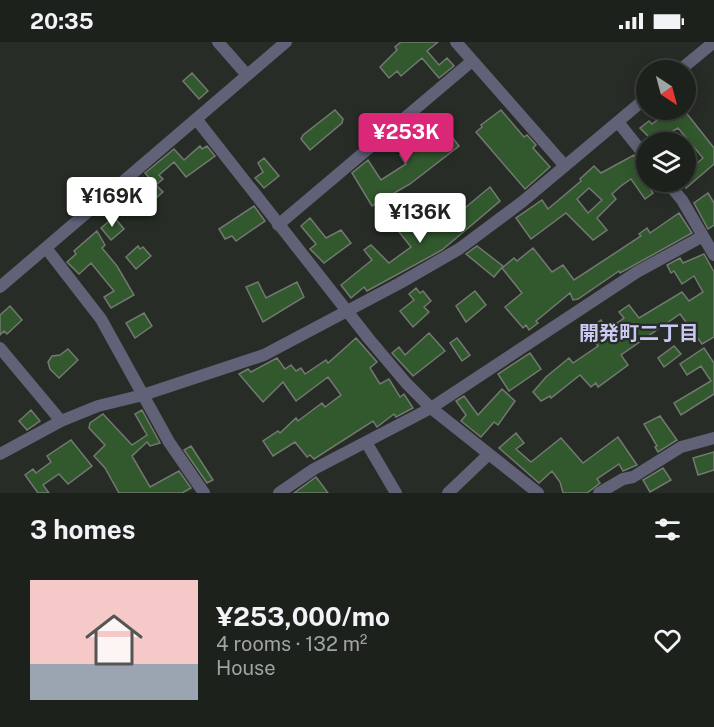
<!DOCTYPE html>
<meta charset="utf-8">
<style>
body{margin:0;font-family:"Public Sans","Noto Sans JP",sans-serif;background:#252925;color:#f1f3f6;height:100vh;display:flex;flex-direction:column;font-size:22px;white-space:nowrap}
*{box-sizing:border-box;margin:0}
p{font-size:20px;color:#a0a3a3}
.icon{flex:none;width:33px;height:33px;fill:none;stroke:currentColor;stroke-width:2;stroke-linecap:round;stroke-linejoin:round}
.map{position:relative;height:451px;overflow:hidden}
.sheet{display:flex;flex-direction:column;background:#1d211c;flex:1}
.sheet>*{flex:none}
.needle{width:39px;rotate:144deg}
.tools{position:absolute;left:636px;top:18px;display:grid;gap:12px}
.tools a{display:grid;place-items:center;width:60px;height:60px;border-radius:50%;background:#1d211c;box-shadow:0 3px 15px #0003,0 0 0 2px #3b3e3b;font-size:30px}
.price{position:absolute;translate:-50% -51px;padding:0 14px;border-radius:6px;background:#fff;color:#222;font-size:20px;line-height:39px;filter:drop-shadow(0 2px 3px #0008)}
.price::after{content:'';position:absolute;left:50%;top:36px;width:18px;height:14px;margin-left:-9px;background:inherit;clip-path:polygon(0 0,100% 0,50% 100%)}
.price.current{background:#db2777;color:#fff}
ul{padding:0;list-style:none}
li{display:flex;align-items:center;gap:18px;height:150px;padding:0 30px}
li+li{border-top:2px solid #3b3e3b}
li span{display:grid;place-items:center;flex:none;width:168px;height:120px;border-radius:0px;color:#555}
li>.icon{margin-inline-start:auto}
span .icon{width:72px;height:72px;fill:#fffc;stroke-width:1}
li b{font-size:26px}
h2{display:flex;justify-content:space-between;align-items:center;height:72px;padding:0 30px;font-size:26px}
.status{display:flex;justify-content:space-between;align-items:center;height:42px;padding:0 30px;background:#1d211c;direction:ltr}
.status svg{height:16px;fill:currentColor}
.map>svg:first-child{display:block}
.building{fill:#32582d;stroke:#737972;stroke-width:1.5;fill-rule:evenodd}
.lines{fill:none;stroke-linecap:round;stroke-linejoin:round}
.minor{stroke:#616178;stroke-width:12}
.labels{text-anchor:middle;stroke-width:4.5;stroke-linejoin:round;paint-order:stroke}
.neighbourhood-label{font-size:20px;font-weight:bold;fill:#c9c9f4;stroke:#272c26}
</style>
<div class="status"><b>20:35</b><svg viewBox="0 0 49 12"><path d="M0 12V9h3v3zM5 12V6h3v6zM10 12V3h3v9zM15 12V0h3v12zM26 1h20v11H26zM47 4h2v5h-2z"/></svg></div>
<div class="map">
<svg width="714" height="451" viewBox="0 0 714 451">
<rect width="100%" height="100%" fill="#272c26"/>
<!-- building -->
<path class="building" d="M401 0H438L427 9 439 23 447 16 454 24 439 36 422 16 401 34 397 29 389 36 380 25 397 8 395 5Z
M192 31 208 49 199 57 183 39Z
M335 68 343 77 342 81 310 108 301 97 303 93Z
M501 68 524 95 527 93 536 103 533 106 550 125 525 147 476 90 482 85 481 83Z
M670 68H684L714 106V122L686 146V131L703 116 678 86 654 100 640 86 649 79 652 82Z
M425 85 433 97 446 87 459 104 410 142 372 164 352 131 368 118 381 138 406 122 400 113 404 110 393 96 404 87 410 95Z
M200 104 202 107 207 104 215 114 186 135 174 120 159 133 163 137 156 143 163 150 149 162 141 152 154 141 145 131 174 107 184 118Z
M634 113 644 126 638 130 653 151 645 157 631 137 621 144 612 152 616 157 597 176 607 188 593 198 566 171 531 197 516 176 542 158 548 167 581 139 580 137 594 124 601 131ZM589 146 602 158 588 171 577 157Z
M264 116 279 134 264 146 255 136 263 130 258 121Z
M490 145 500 159 442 208 367 249 364 245 351 256 341 243 372 218 364 208 371 203 389 221 411 205 396 186 404 179 418 197 441 179 435 171 445 163 454 175Z
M708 151 714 161V183L708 187 694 161Z
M254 164 265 179 236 199 232 194 225 197 219 187Z
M679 171 692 191 620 231 619 229 578 257 573 258 570 251 536 279 538 281 529 288 526 283 523 286 505 265 522 251 502 226 514 216 517 219 533 206 552 230 563 223 574 238 641 194 639 192 647 186 650 191Z
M114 175 124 187 111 198 101 186Z
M310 176 326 196 341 188 351 201 324 221 310 207 316 202 301 184Z
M97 189 105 203 102 206 117 224 134 253 111 266 104 255 114 249 91 221 79 232 67 220 76 212 74 209Z
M138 204 140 207 143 205 151 214 136 227 126 215Z
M477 204 503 224 494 235 466 212Z
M704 212 714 230V295L702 302 680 272 621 313 628 323 598 345 596 341 591 345 580 333 551 356 550 354 541 359 533 350 546 335 569 316 573 321 598 304 589 291 592 289 590 286 601 278 607 288 624 276 619 270 629 263 639 276 682 250 689 259 703 250 694 234 682 242 674 229 671 231 667 223 680 216 683 221Z
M258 240 266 256 297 240 304 255 263 280 246 245Z
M416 246 420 251 423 249 431 259 424 265 429 270 413 285 400 269 414 258 409 252Z
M475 249 486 263 466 280 456 264Z
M10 264 22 278 7 292 4 289 0 293V273Z
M144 271 152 284 135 296 126 281Z
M429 291 445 309 413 334 392 311 399 305 405 313Z
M356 296 377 320 370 326 380 342 389 337 400 355 404 352 413 366 396 375 394 372 377 385 373 379 314 417 310 413 307 415 295 400 273 414 263 399 278 389 280 391 296 376 298 379 322 361 325 365 341 353 328 335 296 359 283 340 263 360 239 332 248 327 251 330 277 316 285 327 291 323 296 329 301 326 305 332 326 318 328 321Z
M457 296 470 313 462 319 450 301Z
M674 304 681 312 664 325 658 316Z
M704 306 714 321V352L681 373 674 361 711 339 701 324 687 333 680 322Z
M68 307 78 318 59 336 50 327 48 320 52 314 60 313Z
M530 311 541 327 509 349 498 332Z
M502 347 515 359 498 383 494 380 481 395 461 379 466 373 456 359 464 354 478 373Z
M31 368 40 379 27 388 19 379Z
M142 368 160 401 150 404 147 400 132 414 150 445 179 429 191 446 182 451H119L105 426 94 414 105 403 89 386 90 381 103 372 132 403 147 393 135 372Z
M660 374 677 398 658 410 655 405 657 404 644 382Z
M516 391 524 401 516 407 531 420 561 396 583 421 618 395 637 423 623 429 619 422 597 437 600 441 587 451H563L560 440 552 429 539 441 499 406Z
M71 398 92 424 68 442 59 432 43 443 49 451H38L25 433 33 427 36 431 51 420 47 414Z
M191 404 213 438 207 441 184 408Z
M714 410V428L698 433 693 416Z
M663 426 671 438 650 450 643 438Z
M316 435 328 451H294Z"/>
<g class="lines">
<!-- minor -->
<path class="minor" d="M218 0 247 33
M456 0 565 124
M680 28 714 0
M197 78 369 297 407 342 431 366 538 451
M618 80 646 115
M667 140 682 158 714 213
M278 183 472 19
M46 206 101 277 169 400 204 451
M0 245 286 0
M0 306 61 379
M366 400 396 451
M0 412 61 379 98 364 143 353 264 313 400 241 459 207 522 160 646 56
M279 451 314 427 431 366 637 230 703 194
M448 451 489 412
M599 451 623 437 633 435 681 405 714 396"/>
</g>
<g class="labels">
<!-- neighbourhood labels -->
<g class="neighbourhood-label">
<text x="639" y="298">開発町二丁目</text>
</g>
</g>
</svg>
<div class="tools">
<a><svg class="needle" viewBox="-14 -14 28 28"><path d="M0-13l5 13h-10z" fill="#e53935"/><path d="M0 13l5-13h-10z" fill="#a0a3a3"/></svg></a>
<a><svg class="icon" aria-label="layers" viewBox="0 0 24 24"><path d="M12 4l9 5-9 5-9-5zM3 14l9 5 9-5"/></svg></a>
</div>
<b class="price current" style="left:406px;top:122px">¥253K</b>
<b class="price" style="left:112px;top:186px">¥169K</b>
<b class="price" style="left:420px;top:202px">¥136K</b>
</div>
<section class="sheet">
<h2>3 homes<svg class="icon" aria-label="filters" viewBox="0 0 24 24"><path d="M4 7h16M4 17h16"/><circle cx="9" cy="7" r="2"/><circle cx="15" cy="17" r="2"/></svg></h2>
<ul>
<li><span style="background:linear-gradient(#f6c9c9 70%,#9aa5b1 0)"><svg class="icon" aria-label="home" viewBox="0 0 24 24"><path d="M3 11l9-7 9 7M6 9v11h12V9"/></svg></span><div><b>¥253,000/mo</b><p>4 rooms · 132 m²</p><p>House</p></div><svg class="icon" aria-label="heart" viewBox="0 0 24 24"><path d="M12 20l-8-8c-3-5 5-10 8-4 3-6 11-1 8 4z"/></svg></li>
</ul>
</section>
